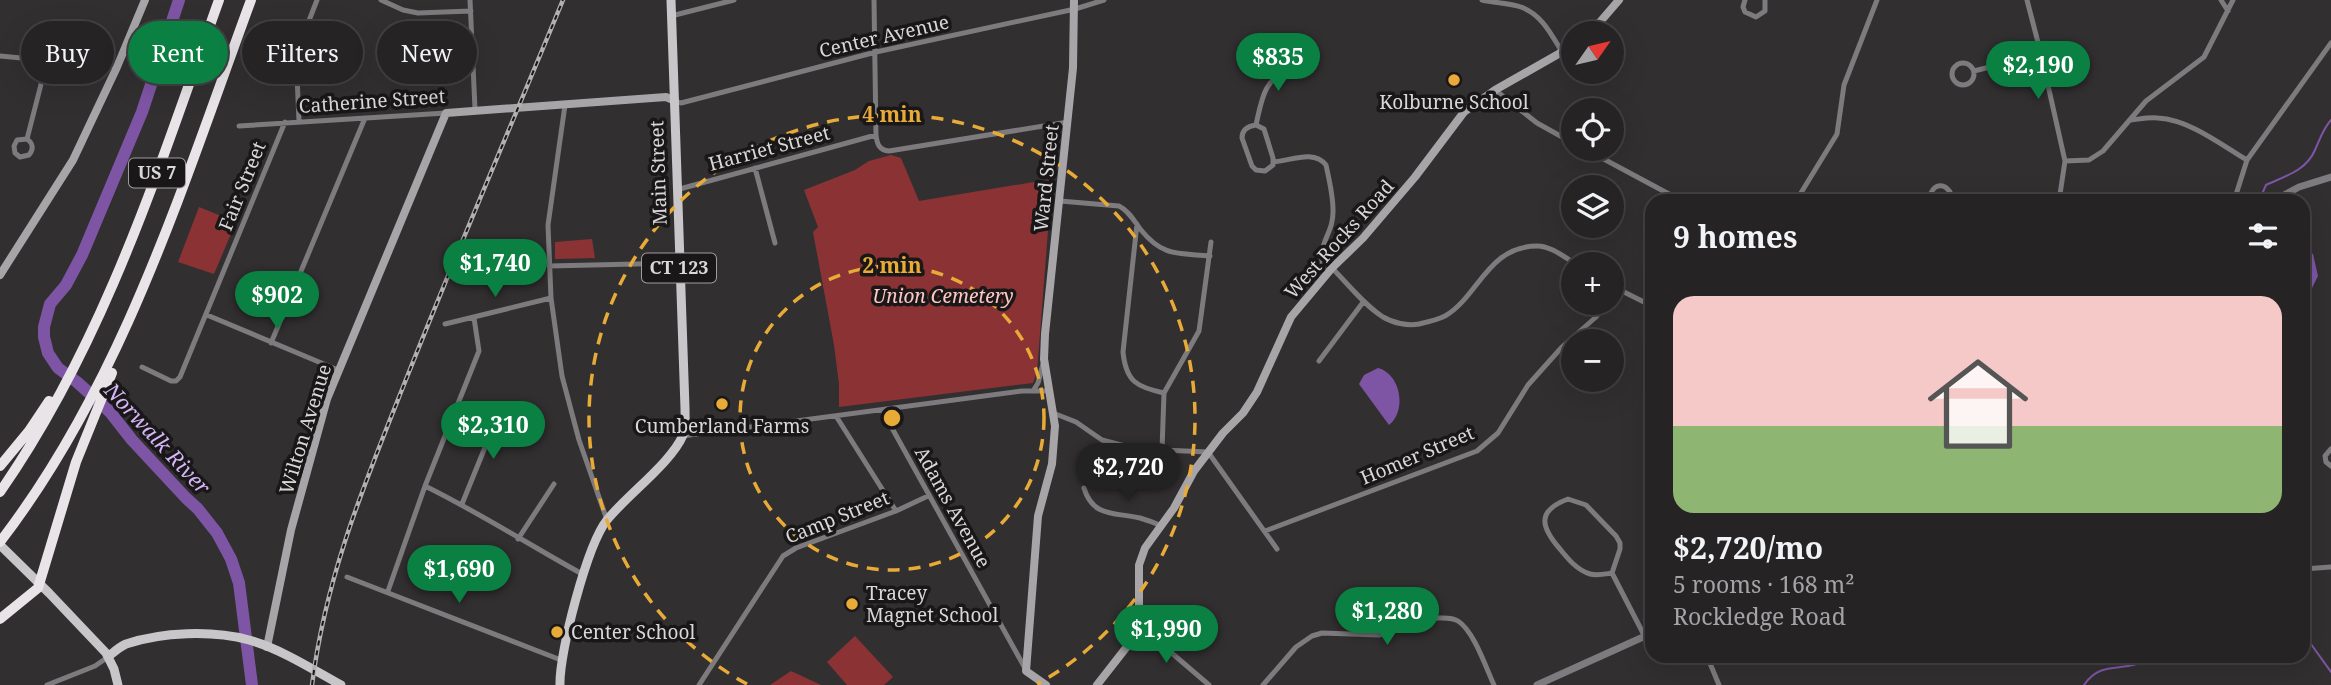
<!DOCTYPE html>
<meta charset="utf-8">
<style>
body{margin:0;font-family:"Noto Serif",serif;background:#2e2b2d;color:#f1f3f6;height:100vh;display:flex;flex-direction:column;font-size:26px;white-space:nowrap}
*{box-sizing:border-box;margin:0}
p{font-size:23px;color:#a4a4a7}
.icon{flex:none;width:38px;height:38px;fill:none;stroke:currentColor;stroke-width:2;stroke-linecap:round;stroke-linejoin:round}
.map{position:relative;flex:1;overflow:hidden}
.details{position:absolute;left:1645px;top:194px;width:665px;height:469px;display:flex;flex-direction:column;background:#262325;border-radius:21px;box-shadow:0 7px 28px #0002,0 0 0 2px #424042}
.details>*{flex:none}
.hud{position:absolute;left:21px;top:21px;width:665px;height:63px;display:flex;gap:14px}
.needle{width:46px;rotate:56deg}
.fabs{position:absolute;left:1561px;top:21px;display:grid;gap:14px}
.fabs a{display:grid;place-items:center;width:63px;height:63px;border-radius:50%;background:#262325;box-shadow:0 7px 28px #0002,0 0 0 2px #424042;font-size:35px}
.price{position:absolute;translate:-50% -60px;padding:0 16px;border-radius:24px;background:#0b8043;color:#fff;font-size:23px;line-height:46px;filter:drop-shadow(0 2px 4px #0008)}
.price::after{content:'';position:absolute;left:50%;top:42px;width:21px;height:16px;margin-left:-10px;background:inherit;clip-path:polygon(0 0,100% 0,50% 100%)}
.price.active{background:#222;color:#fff}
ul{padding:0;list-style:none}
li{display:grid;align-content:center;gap:14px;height:371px;padding:0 28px}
li span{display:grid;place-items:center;height:217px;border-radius:21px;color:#555}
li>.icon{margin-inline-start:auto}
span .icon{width:126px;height:126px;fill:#fffc;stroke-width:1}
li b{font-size:30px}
h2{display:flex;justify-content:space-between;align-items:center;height:84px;padding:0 28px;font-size:30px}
.tag{padding:0 24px;border-radius:32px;background:#262325;box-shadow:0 7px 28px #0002,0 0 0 2px #424042;font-size:24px;line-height:63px}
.tag.active{background:#0b8043;color:#fff}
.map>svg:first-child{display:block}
.green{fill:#8b3334}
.water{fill:#7e55a5}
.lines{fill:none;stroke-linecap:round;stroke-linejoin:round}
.stream{stroke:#7e55a5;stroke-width:2}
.river{stroke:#7e55a5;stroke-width:12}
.minor{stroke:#7d7b7d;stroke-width:5}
.tertiary{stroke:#7d7b7d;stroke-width:7}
.secondary{stroke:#a8a5a8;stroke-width:8}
.primary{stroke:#c9c6c9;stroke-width:9}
.motorway{stroke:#e8e4e8;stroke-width:10}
.rail-casing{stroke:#b3b0b1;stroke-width:4.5}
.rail{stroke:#191718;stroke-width:2;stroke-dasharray:5;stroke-linecap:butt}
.ring{fill:none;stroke:#e8ab37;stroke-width:3.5;stroke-dasharray:12 9}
.poi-dot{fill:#e8ab37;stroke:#191718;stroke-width:2.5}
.labels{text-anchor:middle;stroke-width:7;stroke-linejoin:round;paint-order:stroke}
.shield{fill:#191718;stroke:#a09d9e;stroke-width:2}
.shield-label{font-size:18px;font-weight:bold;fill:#dad7d8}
.street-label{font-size:19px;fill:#dad7d8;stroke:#191718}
.poi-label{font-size:19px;fill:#dad7d8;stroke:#191718}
.park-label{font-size:19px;font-style:italic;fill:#fec7c4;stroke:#191718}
.water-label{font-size:21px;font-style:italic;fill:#d5b6f7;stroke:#191718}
.centre{fill:#e8ab37;stroke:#191718;stroke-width:3.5}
.ring-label{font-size:21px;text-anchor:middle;font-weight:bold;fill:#e8ab37;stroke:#191718;stroke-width:7;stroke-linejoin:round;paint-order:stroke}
</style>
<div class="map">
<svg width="2331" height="685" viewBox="0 0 2331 685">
<rect width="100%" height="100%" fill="#322f31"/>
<!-- green -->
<path class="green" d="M891 155 901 158 919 201 1052 179 1037 372 1033 383 839 407V384L834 345 813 232 818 227 804 190 855 170 869 161Z
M199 207 236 222 214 274 178 262Z
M592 239 595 258 555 259V242Z
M855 636 893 677 884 685H847L827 662Z
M791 671 821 685H770Z"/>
<!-- water -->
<path class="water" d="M2307 252 2313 254 2318 276 2303 306V253Z
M1378 368C1401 374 1407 411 1389 425L1359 384 1364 375Z"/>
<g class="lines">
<!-- stream -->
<path class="stream" d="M2259 201 2266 185C2285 176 2306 171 2315 150 2320 139 2323 129 2331 120
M2303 633 2331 672
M2084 685C2103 657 2127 676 2151 656"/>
<!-- river -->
<path class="river" d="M179 0 142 112 82 255 66 285 50 304 44 327V337L48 353 58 368 77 382 110 412 132 440 186 498 198 509 217 533 231 559 239 583 252 685"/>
<!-- minor -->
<path class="minor" d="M381 0 403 10 418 13 471 11
M470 0 475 109
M874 0 876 135C877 144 879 150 889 151L1068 122
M1482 0C1495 3 1509 3 1521 7 1542 15 1551 34 1562 52
M1745 0 1743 7 1745 12 1756 17 1765 11V0
M2027 0 2041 54 2065 161 2059 201
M2221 0 2228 11
M671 16 734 0
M0 56 117 67
M1952 74a11 11 0 1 1 22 0a11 11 0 1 1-22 0Z
M1974 71 2041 54
M1495 90 1537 123 1573 143
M673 100 681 103 876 52 1075 9 1104 0
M565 105 548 225 551 298 562 376 579 440 607 520
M2131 120C2140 119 2149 117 2158 118 2190 120 2220 144 2247 160
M299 121 296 54 317 0
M1256 125 1264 129 1273 158V165L1265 171 1256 170 1252 166 1242 138C1242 129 1248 126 1256 125Z
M1256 125C1263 91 1265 84 1291 62H1305
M239 126 446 113
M27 139 17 140 14 146 15 153 20 157 29 155C34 149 33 143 27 139L47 61
M1585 149 1682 201
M2065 161 2089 160 2103 151 2146 101 2204 57 2233 0
M1273 162C1291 161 1313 149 1326 165 1329 179 1333 195 1333 210 1334 237 1313 244 1326 275
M755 168 775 243
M676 190 876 135
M1060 201 1119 206C1129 211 1134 221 1141 230 1163 257 1178 253 1210 256
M1796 201 1837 134 1844 85 1877 0
M1933 201 1931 193C1935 184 1944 183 1950 192L1948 201
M2234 201 2247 160 2331 43
M1137 224 1123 352C1126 382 1137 387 1164 393
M549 266 679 263
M1332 268C1348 284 1364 305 1383 317 1393 323 1407 326 1419 324 1428 322 1437 320 1445 316 1478 297 1488 246 1537 246 1551 246 1564 257 1576 264
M1612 286 1652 306
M207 315 338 370
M445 324 551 298
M271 343 365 118
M1319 361 1364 301
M142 367 171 381H176L180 377 285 122
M1033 391 1038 383 1043 364
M1652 409 1649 414 1652 425
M882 410 1026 670
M1053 413 1076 422 1102 440 1125 446 1162 450 1208 452 1277 549
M836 416 896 511
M682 436 1022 391H1050
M2331 449 2325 456 2326 462 2331 466
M1162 450 1164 393 1199 331 1211 242
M425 486C480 513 531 546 584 575
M1084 488C1093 518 1115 512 1140 518 1147 520 1155 523 1162 526
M1568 499 1586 505 1616 536 1620 543V549L1612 573C1605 574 1597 576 1590 574 1577 570 1568 559 1560 549 1541 527 1536 511 1568 499Z
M462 504 501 408
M1265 531 1477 451 1498 433 1528 385 1562 347 1596 317 1606 303
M518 539 554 484
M2303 569 2331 567
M1612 573 1645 637
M347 577 561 660
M388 591 425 486 479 351 474 318
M1139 625 1209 685
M1707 656 1719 685
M47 685 95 666 108 657
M699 685 783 556 796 548 896 511 928 496
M1263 685 1296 647 1312 636 1322 633 1379 635 1437 618C1444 618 1452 617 1458 621 1474 631 1486 668 1494 685"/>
<!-- tertiary -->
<path class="tertiary" d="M2273 201 2299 187 2331 177
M1537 685 1652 633"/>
<!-- secondary -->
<path class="secondary" d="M1586 33 1600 22 1619 0
M0 275 73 160 117 67 145 0
M267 647 291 530 327 399 446 113 666 97 673 100
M1046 685 1026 671 1038 516 1052 464 1055 426 1044 359 1045 334 1073 68 1074 0
M1097 685 1129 644 1139 625V565L1145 548 1174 508 1194 471 1223 433 1243 413 1257 392 1291 317 1332 268 1363 238 1415 177 1464 112 1495 90 1562 52 1573 43"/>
<!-- primary -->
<path class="primary" d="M0 545 49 593 106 653 114 669 118 685
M108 657C114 652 119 647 126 644 162 632 212 630 249 640 281 649 312 669 341 685
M560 685C559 653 587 545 607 520 626 496 672 462 683 435 686 427 685 417 685 408L671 0"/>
<!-- motorway -->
<path class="motorway" d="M0 466 29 431 49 401
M0 492C105 341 158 170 219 0
M0 542C123 382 182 187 251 0
M0 619 38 588 76 462 112 373"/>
<defs>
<path id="rail" d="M312 685C326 574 366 480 407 377 457 251 511 126 563 0"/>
</defs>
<!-- rail casing -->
<use href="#rail" class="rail-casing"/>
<!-- rail -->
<use href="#rail" class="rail"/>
</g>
<!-- distance rings -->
<g class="ring">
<circle cx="892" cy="418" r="152"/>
<path d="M747 684A303 303 0 1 1 1037 684"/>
</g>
<!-- markers -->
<g class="poi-dot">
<circle cx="1454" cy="80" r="7"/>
<circle cx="722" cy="404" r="7"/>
<circle cx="852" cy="604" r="7"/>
<circle cx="557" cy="632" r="7"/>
</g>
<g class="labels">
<!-- shield labels -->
<g class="shield">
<rect x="129" y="158.5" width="56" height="29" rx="5"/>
<rect x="642" y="253.5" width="74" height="29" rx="5"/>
</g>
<g class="shield-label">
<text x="157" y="179">US 7</text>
<text x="679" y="274">CT 123</text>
</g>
<!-- street labels -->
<g class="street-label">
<text transform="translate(884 36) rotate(-13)" y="7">Center Avenue</text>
<text transform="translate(372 101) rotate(-4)" y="7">Catherine Street</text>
<text transform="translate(769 148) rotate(-15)" y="7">Harriet Street</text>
<text transform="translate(658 173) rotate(-92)" y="7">Main Street</text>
<text transform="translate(1046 178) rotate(-84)" y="7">Ward Street</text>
<text transform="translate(242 186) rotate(-68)" y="7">Fair Street</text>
<text transform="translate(1339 239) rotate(-48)" y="7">West Rocks Road</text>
<text transform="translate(305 429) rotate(-73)" y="7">Wilton Avenue</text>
<text transform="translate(1417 455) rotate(-23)" y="7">Homer Street</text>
<text transform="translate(953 507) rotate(61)" y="7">Adams Avenue</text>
<text transform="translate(837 517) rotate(-22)" y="7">Camp Street</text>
</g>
<!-- poi labels -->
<g class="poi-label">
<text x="1454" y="109">Kolburne School</text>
<text x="722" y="433">Cumberland Farms</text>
<text x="866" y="600" text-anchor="start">Tracey<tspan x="866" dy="22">Magnet School</tspan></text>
<text x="571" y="639" text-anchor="start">Center School</text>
</g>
<!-- park labels -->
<g class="park-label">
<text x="943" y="303">Union Cemetery</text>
</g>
<!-- water labels -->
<g class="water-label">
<text transform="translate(157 439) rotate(47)" y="7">Norwalk River</text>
</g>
</g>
<circle cx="892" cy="418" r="10" class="centre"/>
<g class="ring-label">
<text x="892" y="122">4 min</text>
<text x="892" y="273">2 min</text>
</g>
</svg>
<div class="fabs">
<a><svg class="needle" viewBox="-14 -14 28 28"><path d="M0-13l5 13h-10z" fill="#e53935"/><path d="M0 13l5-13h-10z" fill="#a4a4a7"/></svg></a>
<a><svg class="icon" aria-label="locate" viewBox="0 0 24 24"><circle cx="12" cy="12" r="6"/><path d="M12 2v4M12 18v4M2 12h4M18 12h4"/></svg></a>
<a><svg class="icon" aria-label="layers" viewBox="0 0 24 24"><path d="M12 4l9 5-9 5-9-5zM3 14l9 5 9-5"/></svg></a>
<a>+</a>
<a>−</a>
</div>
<b class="price" style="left:1278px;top:93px">$835</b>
<b class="price" style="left:2038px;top:101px">$2,190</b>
<b class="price" style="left:495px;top:299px">$1,740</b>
<b class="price" style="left:277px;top:331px">$902</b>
<b class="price" style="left:493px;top:461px">$2,310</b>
<b class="price active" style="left:1128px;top:503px">$2,720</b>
<b class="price" style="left:459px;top:605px">$1,690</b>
<b class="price" style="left:1387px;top:647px">$1,280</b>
<b class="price" style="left:1166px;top:665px">$1,990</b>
<div class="hud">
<a class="tag">Buy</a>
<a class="tag active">Rent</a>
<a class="tag">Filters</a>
<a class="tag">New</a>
</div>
<section class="details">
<h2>9 homes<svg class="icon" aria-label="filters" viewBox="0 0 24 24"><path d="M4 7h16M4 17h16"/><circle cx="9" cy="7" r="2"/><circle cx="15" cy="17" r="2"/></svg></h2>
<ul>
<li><span style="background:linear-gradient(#f6c9c9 60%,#8fb573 0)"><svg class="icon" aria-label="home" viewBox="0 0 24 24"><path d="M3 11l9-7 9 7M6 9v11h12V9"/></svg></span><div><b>$2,720/mo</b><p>5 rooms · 168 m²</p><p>Rockledge Road</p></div></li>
</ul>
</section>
</div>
